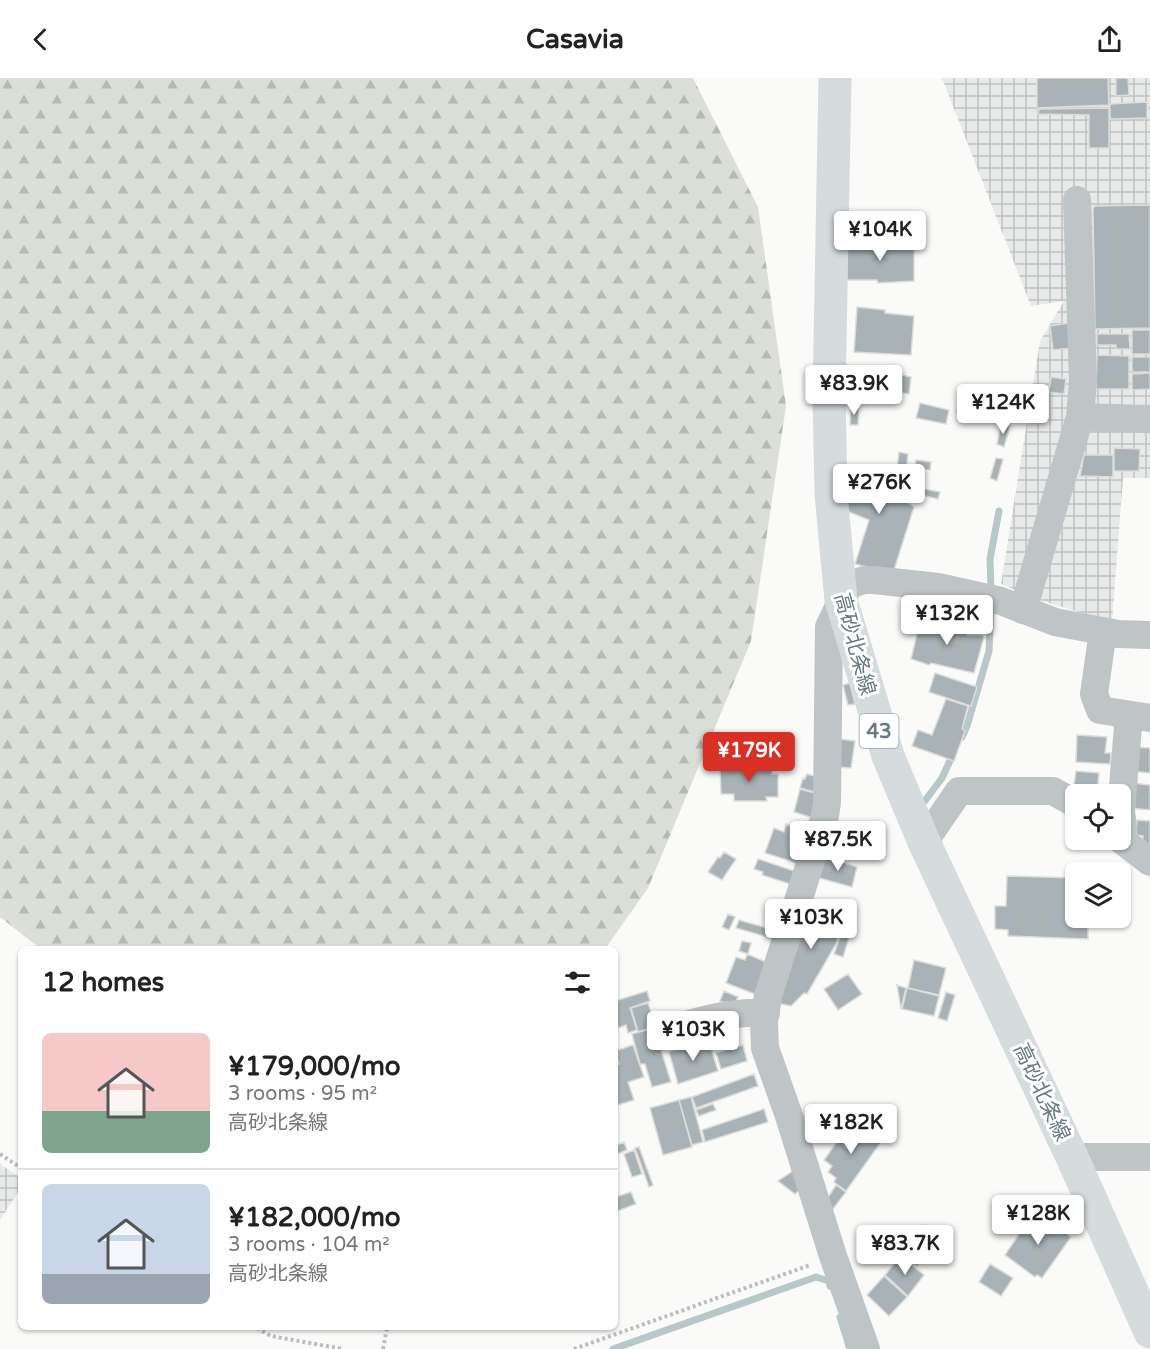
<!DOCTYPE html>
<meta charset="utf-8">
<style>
body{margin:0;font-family:"Varela Round","Noto Sans JP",sans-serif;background:#f2f2f2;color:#222;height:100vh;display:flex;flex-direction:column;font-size:22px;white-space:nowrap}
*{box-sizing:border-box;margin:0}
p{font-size:20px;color:#767676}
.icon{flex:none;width:33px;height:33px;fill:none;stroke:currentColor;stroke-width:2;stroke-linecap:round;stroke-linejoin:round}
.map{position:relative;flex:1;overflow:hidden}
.drawer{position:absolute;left:18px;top:868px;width:600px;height:384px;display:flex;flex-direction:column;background:#fff;border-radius:9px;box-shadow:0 2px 4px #0004}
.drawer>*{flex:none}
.tools{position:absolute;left:1065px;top:706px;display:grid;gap:12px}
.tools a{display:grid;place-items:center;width:66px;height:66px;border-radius:9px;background:#fff;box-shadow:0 2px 4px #0004;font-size:30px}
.price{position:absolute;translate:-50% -51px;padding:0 14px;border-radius:6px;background:#fff;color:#222;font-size:20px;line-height:39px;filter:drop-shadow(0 2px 3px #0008)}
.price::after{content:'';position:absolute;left:50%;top:36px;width:18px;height:14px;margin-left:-9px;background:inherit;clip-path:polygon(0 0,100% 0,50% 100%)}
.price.selected{background:#d93025;color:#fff}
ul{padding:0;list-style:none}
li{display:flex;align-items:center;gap:18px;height:150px;padding:0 24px}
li+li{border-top:2px solid #e0e0e0}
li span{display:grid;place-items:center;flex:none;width:168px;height:120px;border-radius:9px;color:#555}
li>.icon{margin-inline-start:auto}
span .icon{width:72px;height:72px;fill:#fffc;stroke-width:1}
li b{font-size:26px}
h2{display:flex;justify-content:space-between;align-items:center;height:72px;padding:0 24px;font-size:26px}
header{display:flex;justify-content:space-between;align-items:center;height:78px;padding:0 24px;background:#fff;font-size:27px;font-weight:800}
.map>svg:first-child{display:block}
.industrial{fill:url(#industrial-grid)}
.forest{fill:url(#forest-firs)}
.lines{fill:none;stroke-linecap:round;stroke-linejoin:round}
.stream{stroke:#b8c7c9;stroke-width:7}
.building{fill:#a9b3b7;stroke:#dcdcda;stroke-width:1.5}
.path{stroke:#babec0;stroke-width:4;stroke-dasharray:3 3;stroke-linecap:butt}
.minor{stroke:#bfc5c7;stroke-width:28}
.major{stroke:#d6dcde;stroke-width:33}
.labels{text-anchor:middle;stroke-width:6;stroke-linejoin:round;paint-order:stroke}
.shield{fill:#fff;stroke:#94a2a7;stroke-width:1.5}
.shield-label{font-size:20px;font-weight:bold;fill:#667a81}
.street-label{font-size:21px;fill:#667a81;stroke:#fff}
</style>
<header><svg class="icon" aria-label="back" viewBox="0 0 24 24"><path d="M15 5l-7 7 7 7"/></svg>Casavia<svg class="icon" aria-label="share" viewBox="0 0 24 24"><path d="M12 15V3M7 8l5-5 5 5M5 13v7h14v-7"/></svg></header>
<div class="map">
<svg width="1150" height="1271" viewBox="0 0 1150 1271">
<defs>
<pattern id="industrial-grid" width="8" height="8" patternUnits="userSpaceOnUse" patternTransform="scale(1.5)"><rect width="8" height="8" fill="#e8eae9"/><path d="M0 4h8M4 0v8" fill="none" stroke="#c0c3c2"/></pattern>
<pattern id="forest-firs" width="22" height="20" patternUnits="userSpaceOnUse" patternTransform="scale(1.5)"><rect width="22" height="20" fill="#dbdfd7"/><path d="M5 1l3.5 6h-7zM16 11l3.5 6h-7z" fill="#b5bab4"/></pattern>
</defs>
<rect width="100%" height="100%" fill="#fafaf8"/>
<!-- industrial -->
<path class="industrial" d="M942 0H1150V400H1123L1112 544 1039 522 1001 506 1040 263 1064 223 1031 228Z
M0 1086 21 1100V1110L0 1142Z"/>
<!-- forest -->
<path class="forest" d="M0 0H693L758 129 786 328 751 563 648 810 605 871H41L0 839Z"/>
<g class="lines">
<!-- stream -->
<path class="stream" d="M991 513 990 481 999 433
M962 659 967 648 989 573 991 527
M921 728 942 700 954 674
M840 1239 850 1271
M613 1271 816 1199 829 1203 830 1208"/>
</g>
<!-- building -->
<path class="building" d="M1037 0H1108L1109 27 1037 30Z
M1116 0H1128L1129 17 1116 18Z
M1147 24V40L1110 41V26Z
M1109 30V70H1089V37L1038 36 1039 31Z
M1150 127V250L1095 251 1093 130 1095 128Z
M896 161 898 162V166H914V203L878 205 877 202H847L844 167Z
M857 229 885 232V235L914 238 911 277 854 274Z
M1069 245 1072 270 1053 272 1050 248Z
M1132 252H1150V276H1132Z
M1097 256H1129L1130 271H1116V267H1097Z
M1097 277 1129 278V311H1096Z
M1132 279H1150V294H1132Z
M876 291 911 299 909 316 881 312 882 303 874 301Z
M1150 295V311L1132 312V296Z
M1051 299 1066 301 1064 316 1049 314Z
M848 312H857L856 326 848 325Z
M920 325 949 332 946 346 916 340Z
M958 327 973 330 971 338 956 334Z
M851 328H859L858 347H850Z
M1001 346 1010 348 1004 369 997 366Z
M1114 370 1140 371 1139 393H1114Z
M899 374 908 376 906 394 897 392Z
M1084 377H1113V399L1080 398Z
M996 380 1003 381 997 403 990 400Z
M916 382 931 384 930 392 915 390Z
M844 389 909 400 905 423 914 429 893 495 855 486 869 442 844 432Z
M919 410 940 414 938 421 917 416Z
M934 537 944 539 942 544 966 551 967 557H981L984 559 974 595 931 585 929 587 911 581 919 548 921 546 930 548Z
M935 595 977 609 971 628 929 614Z
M850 605 855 626 848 627 843 607Z
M946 621 968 628 962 651 965 653 954 683 912 668 918 652 932 657Z
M1077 657 1107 659 1105 675H1111L1110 686 1076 684Z
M840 661 855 663 851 690 837 689Z
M1132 669 1150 670V695L1130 693Z
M720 688H773L772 696H778V719H766L767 723H734V716H721Z
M1076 693 1099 695 1097 717H1077L1073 714Z
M807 696 821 700V716L800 710 803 700 805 701Z
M1132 705 1150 707V732L1129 730Z
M800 711 822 717 816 741 794 734Z
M1137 742 1150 743V773L1142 772 1143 758 1136 757Z
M786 746 800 751 799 755 809 759 800 786 765 775 774 750 784 754Z
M724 774 736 781 722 802 708 794 718 779 720 780Z
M825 779 857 789 852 809 819 800Z
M758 781 800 795 796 808 762 797 763 794 754 791Z
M1007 798 1076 800V840H1088V861L1008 858V852L995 851V828H1006Z
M808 824 826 829 829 826 846 829 836 866 807 916 804 915 791 928 776 925Z
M728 836 735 839 729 852 722 849Z
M739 842 780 854 778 862 736 850Z
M843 851 851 853 843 879 834 876Z
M742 863 751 865 748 876 739 873Z
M747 876 768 885 760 918 726 905 736 879 745 882Z
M914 882 946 890 939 917 908 910Z
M848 896 862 916 838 932 824 911Z
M897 907 906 910 901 931Z
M907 910 939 918 934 938 902 931Z
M647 913 650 923 630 930 637 952 628 955 626 947 615 951V923Z
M724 913 738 919 734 928 720 923Z
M946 914 955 917 947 943 938 940Z
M648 925 656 948 638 954 631 930Z
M654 950 671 1004 652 1009 645 986H640L632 956Z
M709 963 718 993 678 1006 669 974Z
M633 967 644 999 628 1004 634 1022 615 1028V987L619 986 615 973Z
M743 967 747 983 721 991 716 975Z
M754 996 758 1008 696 1030 692 1019Z
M691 1019 703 1064 692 1067 679 1022Z
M679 1022 692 1069 663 1077 650 1030Z
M713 1026 716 1032 699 1038 696 1032Z
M764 1031 768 1044 705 1064 702 1052Z
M852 1043 881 1064 846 1113 834 1104 836 1100 828 1094 832 1088 824 1082Z
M624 1064 627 1072 615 1077V1068Z
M639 1069 653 1107 649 1109 635 1070Z
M634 1072 642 1096 632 1099 624 1076Z
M799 1089 805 1107 795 1116 778 1103Z
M836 1107 846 1114 830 1135 827 1121Z
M631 1114 636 1126 615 1134V1119Z
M1032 1137 1042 1143 1045 1141 1071 1159 1042 1200 1037 1197 1035 1199 1005 1177Z
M925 1147 940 1159 917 1188 902 1177Z
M901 1178 924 1197 908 1218 885 1197Z
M990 1186 1013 1200 1001 1218 979 1204Z
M884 1198 907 1219 889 1238 867 1217Z"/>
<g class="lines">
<!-- path -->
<path class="path" d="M0 1076 21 1090
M257 1250 271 1258 343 1271
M383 1271 387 1250
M574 1271 810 1187"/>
<!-- minor -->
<path class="minor" d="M1077 122 1083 303 1080 339
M1023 532 1080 339 1150 341
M1103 553 1094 616 1100 632 1150 640
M1123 750 1121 732 1129 637
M1120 761 1150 784
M924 764 959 713H1053L1076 726
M662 954C696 944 729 933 766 935
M1072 1079H1150
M866 1271 833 1178 788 1035 765 970 764 944 768 918 825 738 827 724 829 549 847 511 852 506 864 502H874L938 509 1001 523 1055 544 1118 556 1150 557"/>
<!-- major -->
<path class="major" d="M835 0 829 317 831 416 841 522 888 678 924 764 1072 1079 1150 1254"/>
</g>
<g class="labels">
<!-- shield labels -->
<rect class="shield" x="859.5" y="636" width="39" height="34" rx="4.5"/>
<g class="shield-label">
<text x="879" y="660">43</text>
</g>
<!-- street labels -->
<g class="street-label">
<text transform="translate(855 566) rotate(75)" y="7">高砂北条線</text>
<text transform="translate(1042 1014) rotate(65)" y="7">高砂北条線</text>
</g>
</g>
</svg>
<div class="tools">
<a><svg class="icon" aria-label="locate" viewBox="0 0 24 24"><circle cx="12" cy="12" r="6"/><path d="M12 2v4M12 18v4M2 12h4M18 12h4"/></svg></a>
<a><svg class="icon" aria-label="layers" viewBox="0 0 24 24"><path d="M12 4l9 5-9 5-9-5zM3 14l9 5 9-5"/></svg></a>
</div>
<b class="price" style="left:880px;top:184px">¥104K</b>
<b class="price" style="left:854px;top:338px">¥83.9K</b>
<b class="price" style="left:1003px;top:357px">¥124K</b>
<b class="price" style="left:879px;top:437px">¥276K</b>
<b class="price" style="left:947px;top:568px">¥132K</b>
<b class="price selected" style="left:749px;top:705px">¥179K</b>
<b class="price" style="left:838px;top:794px">¥87.5K</b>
<b class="price" style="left:811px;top:872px">¥103K</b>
<b class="price" style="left:693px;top:984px">¥103K</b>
<b class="price" style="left:851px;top:1077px">¥182K</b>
<b class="price" style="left:1038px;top:1168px">¥128K</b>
<b class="price" style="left:905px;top:1198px">¥83.7K</b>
<section class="drawer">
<h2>12 homes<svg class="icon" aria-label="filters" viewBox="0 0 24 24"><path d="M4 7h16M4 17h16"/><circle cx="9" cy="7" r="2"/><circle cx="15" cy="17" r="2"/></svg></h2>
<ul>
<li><span style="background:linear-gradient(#f6c9c9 65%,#7fa58c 0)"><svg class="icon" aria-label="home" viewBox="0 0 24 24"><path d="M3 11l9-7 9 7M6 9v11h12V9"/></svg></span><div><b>¥179,000/mo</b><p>3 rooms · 95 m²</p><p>高砂北条線</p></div></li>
<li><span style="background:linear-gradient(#c9d6e8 75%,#9aa5b1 0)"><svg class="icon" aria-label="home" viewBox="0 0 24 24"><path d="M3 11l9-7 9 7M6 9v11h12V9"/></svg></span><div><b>¥182,000/mo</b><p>3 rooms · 104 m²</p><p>高砂北条線</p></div></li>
</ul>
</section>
</div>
